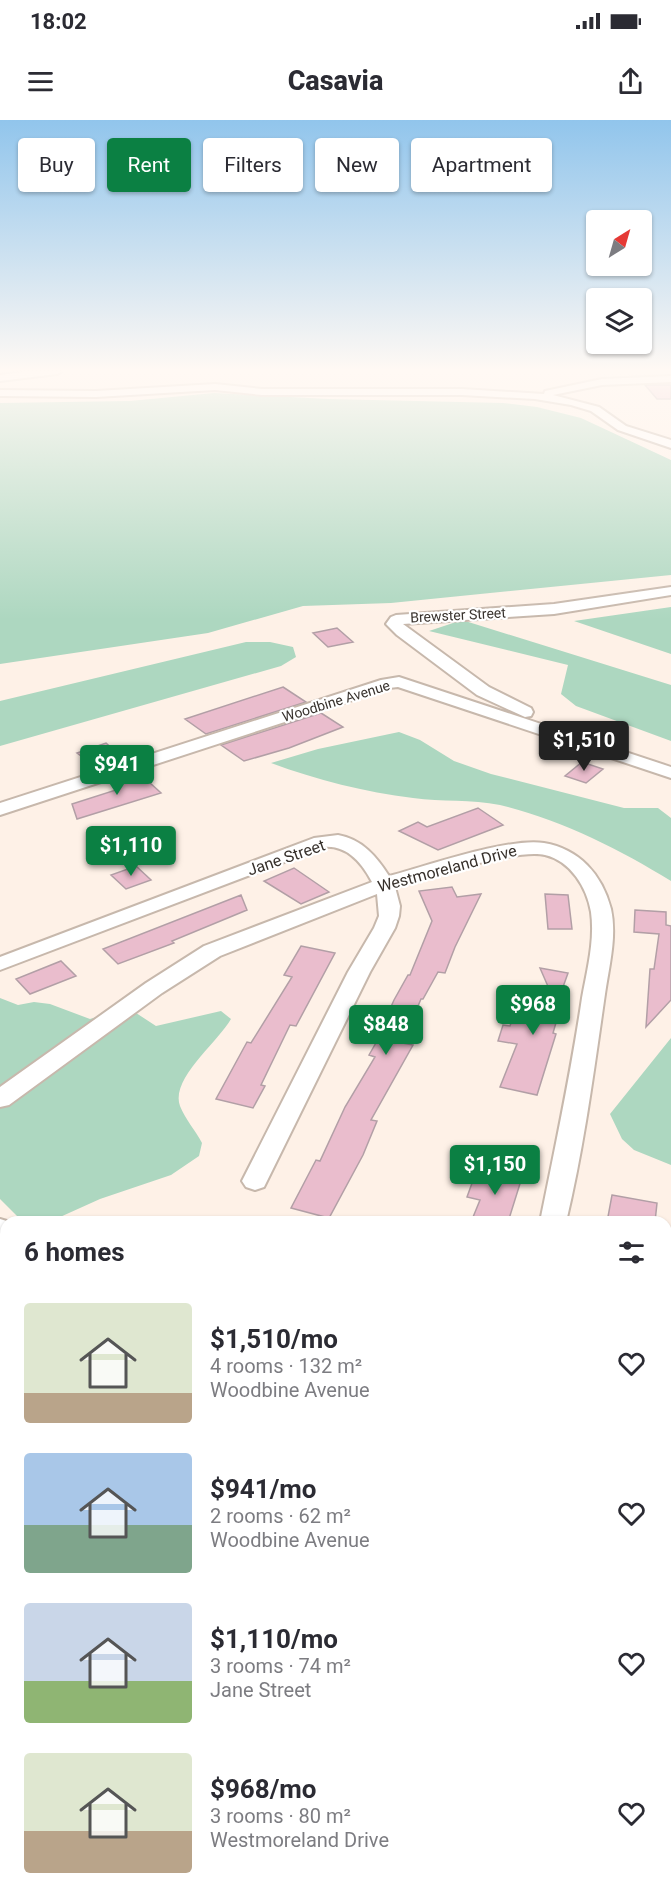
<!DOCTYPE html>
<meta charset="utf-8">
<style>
body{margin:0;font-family:Roboto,sans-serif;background:#f7f7f7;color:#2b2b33;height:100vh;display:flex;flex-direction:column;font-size:22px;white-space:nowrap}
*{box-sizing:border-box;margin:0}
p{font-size:20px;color:#7c7c81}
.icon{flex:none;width:33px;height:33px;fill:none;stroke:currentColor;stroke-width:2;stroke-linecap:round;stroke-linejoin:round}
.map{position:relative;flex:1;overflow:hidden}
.drawer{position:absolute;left:0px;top:1096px;width:672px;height:686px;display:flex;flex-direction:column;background:#fff;border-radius:18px 18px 0 0;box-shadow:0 2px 4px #0004}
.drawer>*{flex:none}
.guide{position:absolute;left:18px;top:18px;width:636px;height:54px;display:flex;gap:12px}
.needle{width:39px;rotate:37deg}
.tools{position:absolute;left:586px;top:90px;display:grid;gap:12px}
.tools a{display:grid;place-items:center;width:66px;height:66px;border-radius:6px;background:#fff;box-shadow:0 2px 4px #0004;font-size:30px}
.price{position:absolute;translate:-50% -51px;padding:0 14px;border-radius:6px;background:#0b8043;color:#fff;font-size:20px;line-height:39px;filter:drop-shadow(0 2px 3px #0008)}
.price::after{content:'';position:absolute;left:50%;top:36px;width:18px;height:14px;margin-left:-9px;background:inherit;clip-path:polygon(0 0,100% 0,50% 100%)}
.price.active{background:#222;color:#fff}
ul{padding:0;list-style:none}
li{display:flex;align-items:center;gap:18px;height:150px;padding:0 24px}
li span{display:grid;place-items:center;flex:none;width:168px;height:120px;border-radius:6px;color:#555}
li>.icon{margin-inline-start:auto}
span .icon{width:72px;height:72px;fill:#fffc;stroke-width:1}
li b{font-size:26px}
h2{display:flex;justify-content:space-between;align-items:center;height:72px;padding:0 24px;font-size:26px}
.chip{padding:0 21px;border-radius:6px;background:#fff;box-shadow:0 2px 4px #0004;font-size:21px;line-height:54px}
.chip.active{background:#0b8043;color:#fff}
.status{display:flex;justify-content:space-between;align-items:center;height:42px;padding:0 30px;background:#fff;direction:ltr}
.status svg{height:16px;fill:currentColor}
header{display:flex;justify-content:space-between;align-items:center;height:78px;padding:0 24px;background:#fff;font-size:27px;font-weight:800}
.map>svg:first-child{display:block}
.green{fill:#add7c0}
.building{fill:#eabdcd;stroke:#b29fa6;stroke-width:1.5}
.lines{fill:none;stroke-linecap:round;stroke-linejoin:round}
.minor-casing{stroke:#c7b8ac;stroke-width:4}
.minor{fill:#fff;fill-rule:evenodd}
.labels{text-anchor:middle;stroke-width:4.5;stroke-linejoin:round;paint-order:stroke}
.far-street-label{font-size:14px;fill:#37312c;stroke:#fff}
.street-label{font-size:16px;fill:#37312c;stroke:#fff}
</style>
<div class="status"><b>18:02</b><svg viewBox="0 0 49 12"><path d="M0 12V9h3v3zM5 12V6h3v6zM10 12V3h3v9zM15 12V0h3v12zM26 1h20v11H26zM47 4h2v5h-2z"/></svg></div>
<header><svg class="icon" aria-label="menu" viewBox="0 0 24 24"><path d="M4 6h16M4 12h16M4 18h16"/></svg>Casavia<svg class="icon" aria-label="share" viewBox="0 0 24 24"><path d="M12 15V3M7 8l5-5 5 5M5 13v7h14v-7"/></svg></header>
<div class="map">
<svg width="671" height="1781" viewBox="0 0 671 1781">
<rect width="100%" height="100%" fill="#fef1e7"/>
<!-- green -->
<path class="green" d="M214 273 328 279 503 283 537 287 581 298 671 340V455L391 483 303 486 208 513 0 544V283L130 281Z
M671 487V534L574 501Z
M462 500 671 565V621L576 586 561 574 568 545 429 511Z
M246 522H270L293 527 296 537 281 546 0 626V581Z
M399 612 420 620 454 641 491 654 624 688H658L671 698V761C619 729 559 699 500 685 471 679 442 682 413 678 365 672 317 660 271 643L318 629Z
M0 878 18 885 34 882 50 884 90 899 112 892 133 891 156 906 221 891 231 899C218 922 170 959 180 986 185 999 196 1011 202 1023L199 1036 171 1055 100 1079 49 1102H27L17 1096 0 1079Z
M671 918V1045L634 1030 622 1019 610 994Z"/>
<!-- building -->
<path class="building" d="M645 265H671V279H657Z
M337 508 353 522 328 527 313 513Z
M283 567 306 582 206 614 185 599Z
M321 593 343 607 289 628 244 641 221 625Z
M106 623 125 640 99 649 77 633Z
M582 642 603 649 586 663 565 656Z
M138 652 161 673 77 699 72 684 116 670 113 667 121 664 115 660Z
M478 688 503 705 438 730 399 711 418 702 427 707Z
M136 746 151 760 126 769 111 755Z
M294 748 329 772 301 784 264 761Z
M452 767 457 777 481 774 455 827 445 853 438 852 423 879H421L402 923 413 925 371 1000 377 1001 363 1035 329 1098 291 1088 316 1040 320 1041 345 987 375 937 369 935 385 907H382L394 880 408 855H410L432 801 419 771Z
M545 774 568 775 572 809H548Z
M241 775 247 790 172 821 174 823 118 844 103 829Z
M635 790 666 792V805L671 806V880L646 907 650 849H654L659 814 634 812Z
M301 826 335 833 296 906 290 905 261 965 265 966 253 988 216 979 247 922 251 923 292 857 284 855Z
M61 841 76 856 30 874 16 859Z
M540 848 568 853 558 881 562 882 553 913 556 914 537 975 500 967 517 924 498 921 503 905 510 906 517 885 550 871Z
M496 1048 523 1054 508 1102H471L480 1080 467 1077 475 1055 492 1059Z
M612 1075 657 1083 655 1102H607Z"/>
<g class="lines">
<defs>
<path id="minor" d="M30 251H62L57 254 0 261V255Z
M671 256V262L602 265 553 275 599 287 626 306 671 320V328L618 310 591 291 571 285 535 279 462 275H262L215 270 96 277 0 276V270L96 271 215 264 262 269H462L544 274 545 271 602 259Z
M671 467V475L554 494 403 504 489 567 531 588 533 592 531 596 525 597 477 575 397 515 386 504 391 497 396 495 554 484Z
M399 557 671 647V658L398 567 389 568 0 695V683L381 560Z
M338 715C362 719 377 737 389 756 427 746 510 717 544 723 579 729 602 754 611 789 617 817 609 846 605 874 594 950 584 1027 566 1102H540C555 1028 571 953 582 878 587 850 595 821 591 792 587 768 571 741 545 735 515 728 429 758 395 767L400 786 399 796 395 808 370 852 264 1067 255 1070 246 1067 242 1061 348 852 374 808 379 796 377 774 220 836 162 873 9 985 0 987V967L146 863 204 826 372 762C362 743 347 725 324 727L0 850V837L314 718Z
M0 1099 10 1102H6V1121L0 1119Z
M6 1140V1165L0 1167V1142Z
M666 1328 671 1329V1355L666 1354Z
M0 1462 6 1464V1494L0 1492Z
M666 1749 671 1751V1781H613L614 1776H666Z
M147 1776H188L186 1781H145Z"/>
</defs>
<!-- minor casing -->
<use href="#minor" class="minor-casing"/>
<!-- minor -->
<use href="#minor" class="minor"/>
</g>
<!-- sky -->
<linearGradient id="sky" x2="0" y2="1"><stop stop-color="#91c5ec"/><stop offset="0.5" stop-color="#fff9f4"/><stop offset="1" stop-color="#fff9f4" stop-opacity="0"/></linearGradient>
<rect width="671" height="500" fill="url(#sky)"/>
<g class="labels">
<!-- far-street labels -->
<g class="far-street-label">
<text transform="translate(458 495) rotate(-3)" y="5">Brewster Street</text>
<text transform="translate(336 581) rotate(-17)" y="5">Woodbine Avenue</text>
</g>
<!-- street labels -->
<g class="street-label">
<text transform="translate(286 737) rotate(-19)" y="6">Jane Street</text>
<text transform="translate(447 748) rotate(-15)" y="6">Westmoreland Drive</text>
</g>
</g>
</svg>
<div class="tools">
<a><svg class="needle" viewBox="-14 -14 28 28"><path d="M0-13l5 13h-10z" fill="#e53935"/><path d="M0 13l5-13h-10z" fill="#7c7c81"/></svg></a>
<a><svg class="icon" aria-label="layers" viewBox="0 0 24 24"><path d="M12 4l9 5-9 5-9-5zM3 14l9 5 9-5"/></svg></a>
</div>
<b class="price active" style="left:584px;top:652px">$1,510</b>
<b class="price" style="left:117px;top:676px">$941</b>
<b class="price" style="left:131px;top:757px">$1,110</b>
<b class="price" style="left:533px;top:916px">$968</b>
<b class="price" style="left:386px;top:936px">$848</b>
<b class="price" style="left:495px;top:1076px">$1,150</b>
<div class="guide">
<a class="chip">Buy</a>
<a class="chip active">Rent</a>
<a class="chip">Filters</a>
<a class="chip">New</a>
<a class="chip">Apartment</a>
</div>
<section class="drawer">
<h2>6 homes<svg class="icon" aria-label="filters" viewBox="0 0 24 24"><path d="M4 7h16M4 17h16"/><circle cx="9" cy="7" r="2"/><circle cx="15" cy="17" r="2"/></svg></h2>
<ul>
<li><span style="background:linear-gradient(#dfe7d0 75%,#b9a48a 0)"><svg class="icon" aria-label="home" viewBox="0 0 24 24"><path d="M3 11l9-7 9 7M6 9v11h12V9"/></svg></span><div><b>$1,510/mo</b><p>4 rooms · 132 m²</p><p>Woodbine Avenue</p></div><svg class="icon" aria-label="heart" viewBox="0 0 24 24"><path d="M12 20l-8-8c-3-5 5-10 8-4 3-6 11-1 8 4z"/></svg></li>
<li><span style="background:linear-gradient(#a9c7e8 60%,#7fa58c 0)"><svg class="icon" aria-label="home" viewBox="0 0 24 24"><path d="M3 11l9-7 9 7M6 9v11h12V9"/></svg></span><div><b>$941/mo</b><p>2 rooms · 62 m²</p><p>Woodbine Avenue</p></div><svg class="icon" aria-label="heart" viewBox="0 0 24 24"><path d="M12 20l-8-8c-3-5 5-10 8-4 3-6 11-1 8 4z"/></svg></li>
<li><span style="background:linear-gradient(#c9d6e8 65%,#8fb573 0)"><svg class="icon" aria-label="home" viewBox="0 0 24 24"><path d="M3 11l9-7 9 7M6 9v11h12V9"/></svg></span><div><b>$1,110/mo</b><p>3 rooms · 74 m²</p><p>Jane Street</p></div><svg class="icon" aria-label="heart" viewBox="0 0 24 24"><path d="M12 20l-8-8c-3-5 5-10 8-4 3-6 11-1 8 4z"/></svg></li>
<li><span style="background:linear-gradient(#dfe7d0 65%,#b9a48a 0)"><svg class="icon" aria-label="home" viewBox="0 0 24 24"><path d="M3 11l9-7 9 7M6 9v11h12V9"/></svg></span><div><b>$968/mo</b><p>3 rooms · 80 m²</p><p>Westmoreland Drive</p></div><svg class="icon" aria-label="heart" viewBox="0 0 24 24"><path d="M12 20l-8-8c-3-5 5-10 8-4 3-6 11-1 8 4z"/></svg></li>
</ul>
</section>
</div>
